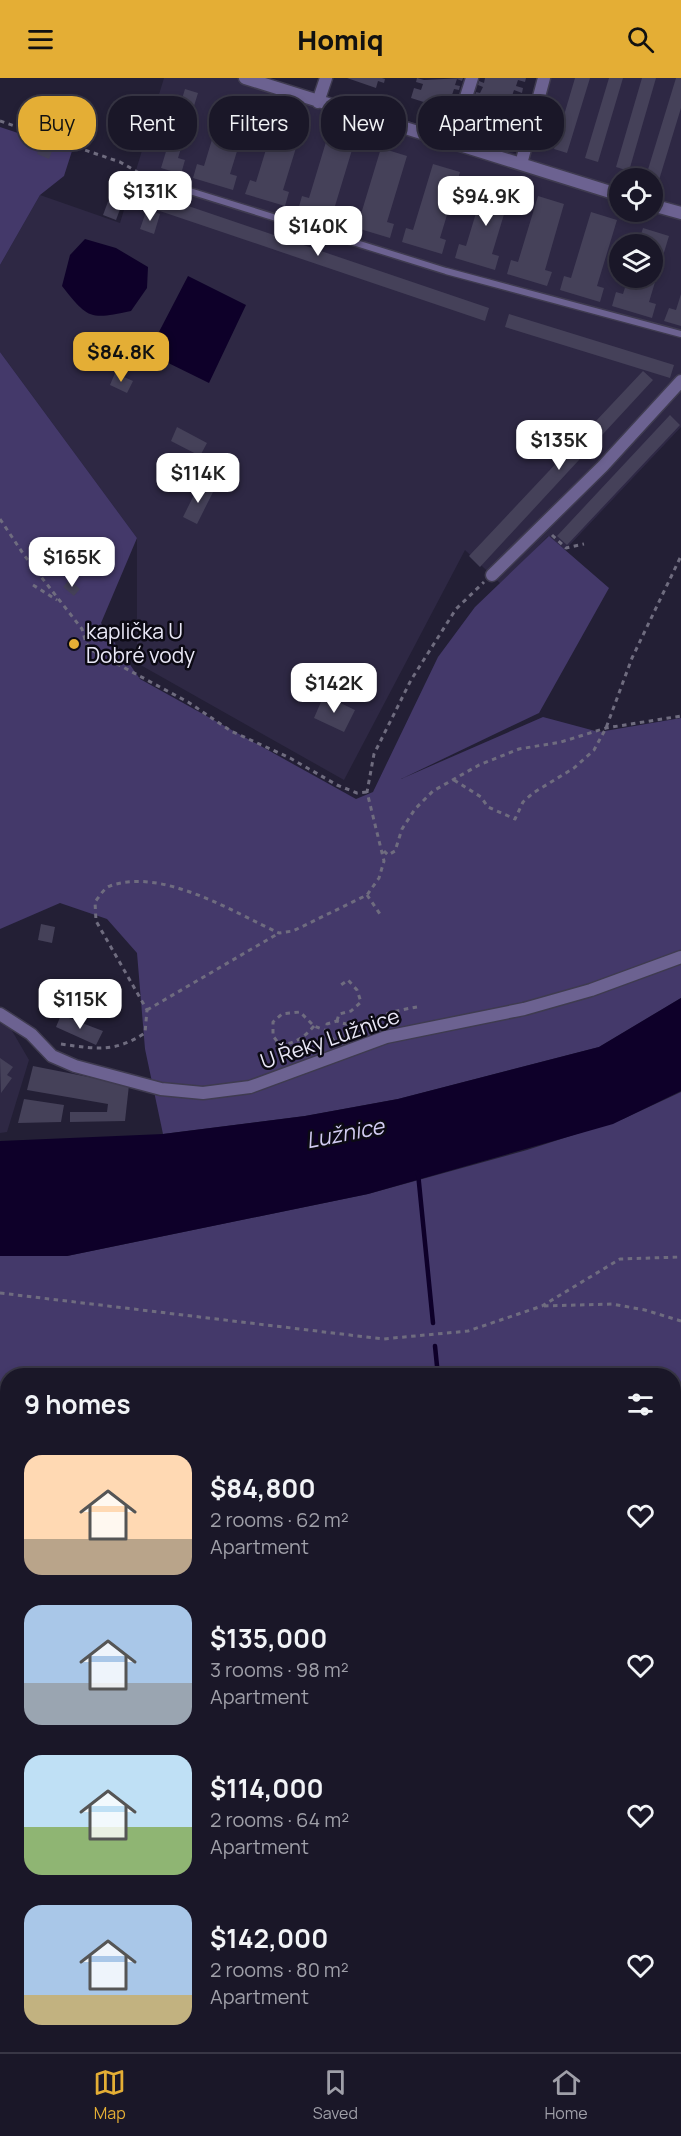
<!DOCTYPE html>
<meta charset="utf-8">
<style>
body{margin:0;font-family:Manrope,sans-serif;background:#272434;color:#f1f3f6;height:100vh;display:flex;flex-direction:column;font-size:22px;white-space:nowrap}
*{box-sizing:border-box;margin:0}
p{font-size:20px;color:#9f9fa8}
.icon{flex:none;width:33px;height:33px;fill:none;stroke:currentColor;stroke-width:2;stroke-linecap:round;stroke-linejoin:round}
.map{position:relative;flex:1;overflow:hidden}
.panel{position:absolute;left:0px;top:1290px;width:681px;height:684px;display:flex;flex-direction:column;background:#1a1728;border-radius:24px 24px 0 0;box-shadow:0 3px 9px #0003,0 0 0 2px #383645}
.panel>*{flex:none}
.banner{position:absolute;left:18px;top:18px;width:645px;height:54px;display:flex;gap:12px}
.buttons{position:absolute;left:609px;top:90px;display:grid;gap:12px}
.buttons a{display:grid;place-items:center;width:54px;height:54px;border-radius:50%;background:#1a1728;box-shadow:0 3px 9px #0003,0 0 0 2px #383645;font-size:30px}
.price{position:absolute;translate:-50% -51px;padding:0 14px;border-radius:12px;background:#fff;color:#222;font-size:20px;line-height:39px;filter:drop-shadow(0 2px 3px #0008)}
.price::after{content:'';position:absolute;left:50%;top:36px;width:18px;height:14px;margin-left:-9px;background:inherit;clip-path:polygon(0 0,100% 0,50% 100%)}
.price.current{background:#e4ae35;color:#111}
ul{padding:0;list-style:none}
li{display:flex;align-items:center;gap:18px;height:150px;padding:0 24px}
li span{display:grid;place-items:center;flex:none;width:168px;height:120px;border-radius:18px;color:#555}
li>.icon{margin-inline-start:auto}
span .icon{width:72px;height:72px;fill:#fffc;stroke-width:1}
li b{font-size:26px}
h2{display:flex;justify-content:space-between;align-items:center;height:72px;padding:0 24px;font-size:26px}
.tag{padding:0 21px;border-radius:24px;background:#1a1728;box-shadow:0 3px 9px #0003,0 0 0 2px #383645;font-size:21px;line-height:54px}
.tag.current{background:#e4ae35;color:#111}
header{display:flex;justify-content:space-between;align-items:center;height:78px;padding:0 24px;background:#e4ae35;color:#111;font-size:27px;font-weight:800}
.tabs{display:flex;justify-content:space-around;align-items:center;height:84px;border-top:2px solid #383645;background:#1a1728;font-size:16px;color:#9f9fa8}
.tabs a{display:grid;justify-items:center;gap:3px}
.tabs .current{color:#e4ae35}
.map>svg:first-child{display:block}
.built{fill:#2e2844;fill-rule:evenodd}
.green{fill:#44396a;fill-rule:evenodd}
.water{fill:#0e0029}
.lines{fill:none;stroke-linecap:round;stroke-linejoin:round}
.stream{stroke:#0e0029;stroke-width:4.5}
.building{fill:#454159}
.lane-casing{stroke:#3f3b50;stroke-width:9}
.street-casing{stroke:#3f3b50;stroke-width:15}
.path{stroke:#6f6c7f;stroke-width:3;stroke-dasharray:4.5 4.5;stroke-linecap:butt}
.lane{stroke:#6c6291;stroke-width:6}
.street{stroke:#6c6291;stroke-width:12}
.poi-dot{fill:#e4ae35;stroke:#0c0a14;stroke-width:2}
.labels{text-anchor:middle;stroke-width:5;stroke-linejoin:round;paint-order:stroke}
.poi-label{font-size:21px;fill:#eae8f7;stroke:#0c0a14;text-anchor:start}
.street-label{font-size:21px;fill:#eae8f7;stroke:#0c0a14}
.water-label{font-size:22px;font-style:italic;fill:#d1cbf1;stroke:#0c0a14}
</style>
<header><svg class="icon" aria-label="menu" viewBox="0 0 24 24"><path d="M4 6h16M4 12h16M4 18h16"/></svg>Homiq<svg class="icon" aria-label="search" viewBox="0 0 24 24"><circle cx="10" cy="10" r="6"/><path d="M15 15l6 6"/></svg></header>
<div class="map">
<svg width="681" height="1974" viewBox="0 0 681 1974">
<rect width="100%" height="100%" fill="#231f35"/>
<!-- built -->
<path class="built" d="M164 0H265L525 78 546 0H681V349L564 473 548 458 502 507 465 472 344 702 137 585V460L0 274V187L40 117 120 145ZM620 100H652V134H620ZM620 166H652V200H620Z
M0 945 11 951 29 982 7 1054 0 1055Z"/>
<!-- green -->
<path class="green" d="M0 49 72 73 64 98 40 117 0 187Z
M0 274 137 460 101 545 140 601 356 721 373 714 438 579 475 529 549 458 609 510 539 635 401 701 543 639 599 654 681 640V920L599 969 398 1021 305 1038 163 1056 145 971 137 875 107 841 60 825 0 851Z
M681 1014V1974H0V1178H67L368 1116 527 1072 623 1041ZM8 1298H674V1966H8Z"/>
<!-- water -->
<path class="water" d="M85 161 116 170 148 189 147 210 131 233C90 242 88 241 62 208L70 177Z
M188 198 246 227 209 305 148 275Z
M681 920V1013L613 1046 368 1116 67 1178H0V1063L163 1056 305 1038 398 1021 599 969Z"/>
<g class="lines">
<!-- stream -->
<path class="stream" d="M418 1095 433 1245
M435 1268 438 1298
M0 1899H8
M0 1948 8 1943"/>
</g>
<!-- building -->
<path class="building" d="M347 0H382L385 1 384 5 378 3 376 10Z
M417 0 424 2 463 0 462 3 457 1 455 7 460 8 459 12 454 11 452 17 457 19 455 23 451 21 449 27 454 29 452 33 411 20 414 10 421 12 423 6 416 4Z
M485 0H526L525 4 518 2 516 8 523 10 522 15 514 12 512 18 519 21 518 24 511 22 510 28 517 30 515 35 508 32 506 38 514 40 513 44 505 42 504 49 468 38 470 34 475 35 477 29 472 28 473 23 478 25 480 19 475 17 476 14 480 15 483 9 478 7 479 3 484 5Z
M575 0H590L567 75 554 71Z
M609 0H623L598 84 585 80Z
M642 0H656L629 93 616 89Z
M676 0H681V30L659 102 646 98Z
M185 11 198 15 178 80 185 82 181 96 161 90Z
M224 22 250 31 230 96 237 98 233 112 193 100 197 86 204 88Z
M276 39 303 47 283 112 289 114 285 128 245 116 250 102 256 104Z
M329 54 355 62 335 128 342 130 338 144 298 132 302 118 309 120Z
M40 67 53 71 49 81 37 76Z
M381 70 407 78 387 144 394 146 390 160 350 148 354 134 361 136Z
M433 86 460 94 440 160 446 162 442 176 402 164 406 150 413 152Z
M486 102 512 110 492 176 499 178 495 192 455 180 459 166 466 168Z
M115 105 128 110 116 142 103 137Z
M153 116 489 230 485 243 148 129Z
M538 118 564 126 545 192 552 194 547 208 507 196 511 182 518 184Z
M147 131 160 136 154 156 140 151Z
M591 134 617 142 597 208 604 210 600 224 560 212 564 198 571 200Z
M643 150 669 158 649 224 656 226 652 240 612 228 616 214 623 216 628 200H652V166H638Z
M681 216V248L664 243 669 230 676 232Z
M509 236 674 287 670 300 505 249Z
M643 293 653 302 480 489 469 478Z
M115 295 133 303 127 315 110 307Z
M670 337 680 347 567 467 557 458Z
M177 349 207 365 200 378 171 363Z
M199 407 213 414 197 446 183 439Z
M69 502 80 511 74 518 63 509Z
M68 565a6 6 0 1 1 12 0a6 6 0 1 1-12 0Z
M324 617 355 632 344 654 314 640Z
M41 846 55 849 52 865 38 862Z
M61 937 103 953 96 967 56 949Z
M0 980 13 989 7 997 12 1000 1 1015Z
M33 988 129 1007 125 1043 70 1044V1034H107L108 1026 27 1012Z
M24 1021 64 1027 61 1044 18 1045Z"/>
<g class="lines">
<defs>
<path id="lane" d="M148 100 446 193 681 256"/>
<path id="street" d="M245 0 620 117
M318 24 326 0
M452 63 472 0
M521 86 544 0
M652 127 681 135
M492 497 603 388 681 303
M0 936 31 956 52 978 75 988 161 1011 203 1015 250 1009 386 959 524 931 591 912 681 879"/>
</defs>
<!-- lane casing -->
<use href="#lane" class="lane-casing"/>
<!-- street casing -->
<use href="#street" class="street-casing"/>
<!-- path -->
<path class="path" d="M0 43 120 84 141 96
M0 441 24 477 82 551 86 565 93 573 188 624 231 653 290 680 337 707 357 715 367 714
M552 457 566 470 584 466
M33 507 57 522
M454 702 481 719 488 729 515 741 523 724 533 715 574 690 594 672 606 650 632 580 681 478
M384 773 388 777 395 773 402 751 415 731 433 713 479 687 519 671 561 664 606 650 681 638
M367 817 380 836
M147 932 279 855
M337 943 339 936 351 933 361 924 357 912 348 902 341 907
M314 948C304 960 295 965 280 967L273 958V944L282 936 300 934 314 948 327 953
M334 963 327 953V946L337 943C354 951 367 942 383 937 394 933 406 931 417 929
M61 966C96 971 114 975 145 955L147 932 96 843 95 824C99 819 104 810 110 808 162 789 233 834 279 855L293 853 367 817 379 800 384 783 367 714 374 676 411 602 456 531 484 504
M0 1215 383 1261 468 1253 542 1228 620 1181 681 1179
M544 1228 612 1226 645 1232 681 1243
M0 1620 8 1625
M674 1852 681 1835
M674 1907 681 1938
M674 1950 681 1952
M522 1974 531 1966"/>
<!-- lane -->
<use href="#lane" class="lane"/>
<!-- street -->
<use href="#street" class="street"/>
</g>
<!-- markers -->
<circle class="poi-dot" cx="74" cy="566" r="6"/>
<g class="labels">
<!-- poi labels -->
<g class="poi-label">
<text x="86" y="561">kaplička U<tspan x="86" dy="24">Dobré vody</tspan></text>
</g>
<!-- street labels -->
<g class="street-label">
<text transform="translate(330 961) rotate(-19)" y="7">U Řeky Lužnice</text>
</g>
<!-- water labels -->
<g class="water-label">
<text transform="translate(345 1055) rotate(-11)" y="8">Lužnice</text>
</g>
</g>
</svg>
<div class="buttons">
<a><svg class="icon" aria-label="locate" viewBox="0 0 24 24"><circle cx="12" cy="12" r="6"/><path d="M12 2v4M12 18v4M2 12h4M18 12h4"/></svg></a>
<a><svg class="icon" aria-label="layers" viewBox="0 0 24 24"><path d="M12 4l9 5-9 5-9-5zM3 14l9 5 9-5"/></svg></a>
</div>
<b class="price" style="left:150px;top:144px">$131K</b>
<b class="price" style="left:486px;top:149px">$94.9K</b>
<b class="price" style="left:318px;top:179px">$140K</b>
<b class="price current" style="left:121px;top:305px">$84.8K</b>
<b class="price" style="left:559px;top:393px">$135K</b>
<b class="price" style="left:198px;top:426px">$114K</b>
<b class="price" style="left:72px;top:510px">$165K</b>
<b class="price" style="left:334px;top:636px">$142K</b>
<b class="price" style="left:80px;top:952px">$115K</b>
<div class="banner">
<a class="tag current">Buy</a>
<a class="tag">Rent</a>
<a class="tag">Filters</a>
<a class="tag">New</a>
<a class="tag">Apartment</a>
</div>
<section class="panel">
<h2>9 homes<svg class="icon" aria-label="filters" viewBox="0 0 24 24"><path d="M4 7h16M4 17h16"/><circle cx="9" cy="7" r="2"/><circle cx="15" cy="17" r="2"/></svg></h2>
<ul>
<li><span style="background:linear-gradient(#ffd9b3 70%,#b9a48a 0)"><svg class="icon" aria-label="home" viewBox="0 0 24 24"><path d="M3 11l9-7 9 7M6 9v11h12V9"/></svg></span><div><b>$84,800</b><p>2 rooms · 62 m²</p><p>Apartment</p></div><svg class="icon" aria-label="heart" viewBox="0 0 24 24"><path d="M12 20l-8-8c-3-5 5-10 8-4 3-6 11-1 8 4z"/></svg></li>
<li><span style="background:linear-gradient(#a9c7e8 65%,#9aa5b1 0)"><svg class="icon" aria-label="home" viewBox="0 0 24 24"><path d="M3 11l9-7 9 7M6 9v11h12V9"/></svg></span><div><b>$135,000</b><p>3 rooms · 98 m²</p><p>Apartment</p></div><svg class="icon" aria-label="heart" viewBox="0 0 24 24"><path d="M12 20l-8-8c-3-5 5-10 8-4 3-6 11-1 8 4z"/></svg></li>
<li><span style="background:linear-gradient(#bfe0f5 60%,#8fb573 0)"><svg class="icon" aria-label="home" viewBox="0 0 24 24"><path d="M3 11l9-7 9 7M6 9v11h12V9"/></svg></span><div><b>$114,000</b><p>2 rooms · 64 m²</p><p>Apartment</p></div><svg class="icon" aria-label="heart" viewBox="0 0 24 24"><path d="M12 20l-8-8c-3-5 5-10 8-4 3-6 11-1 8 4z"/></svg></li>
<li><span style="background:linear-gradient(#a9c7e8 75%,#c2b280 0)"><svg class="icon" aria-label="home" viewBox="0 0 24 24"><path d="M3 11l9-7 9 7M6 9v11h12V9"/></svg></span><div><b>$142,000</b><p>2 rooms · 80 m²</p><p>Apartment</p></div><svg class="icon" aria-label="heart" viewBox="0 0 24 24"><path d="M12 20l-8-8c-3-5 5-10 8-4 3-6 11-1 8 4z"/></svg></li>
</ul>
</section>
</div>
<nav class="tabs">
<a class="current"><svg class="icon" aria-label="map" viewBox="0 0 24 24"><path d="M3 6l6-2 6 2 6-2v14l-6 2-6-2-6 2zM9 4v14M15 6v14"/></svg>Map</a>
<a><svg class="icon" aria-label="saved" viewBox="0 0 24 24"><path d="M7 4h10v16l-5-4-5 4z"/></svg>Saved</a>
<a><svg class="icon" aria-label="home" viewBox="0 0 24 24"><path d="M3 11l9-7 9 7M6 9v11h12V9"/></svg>Home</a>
</nav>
